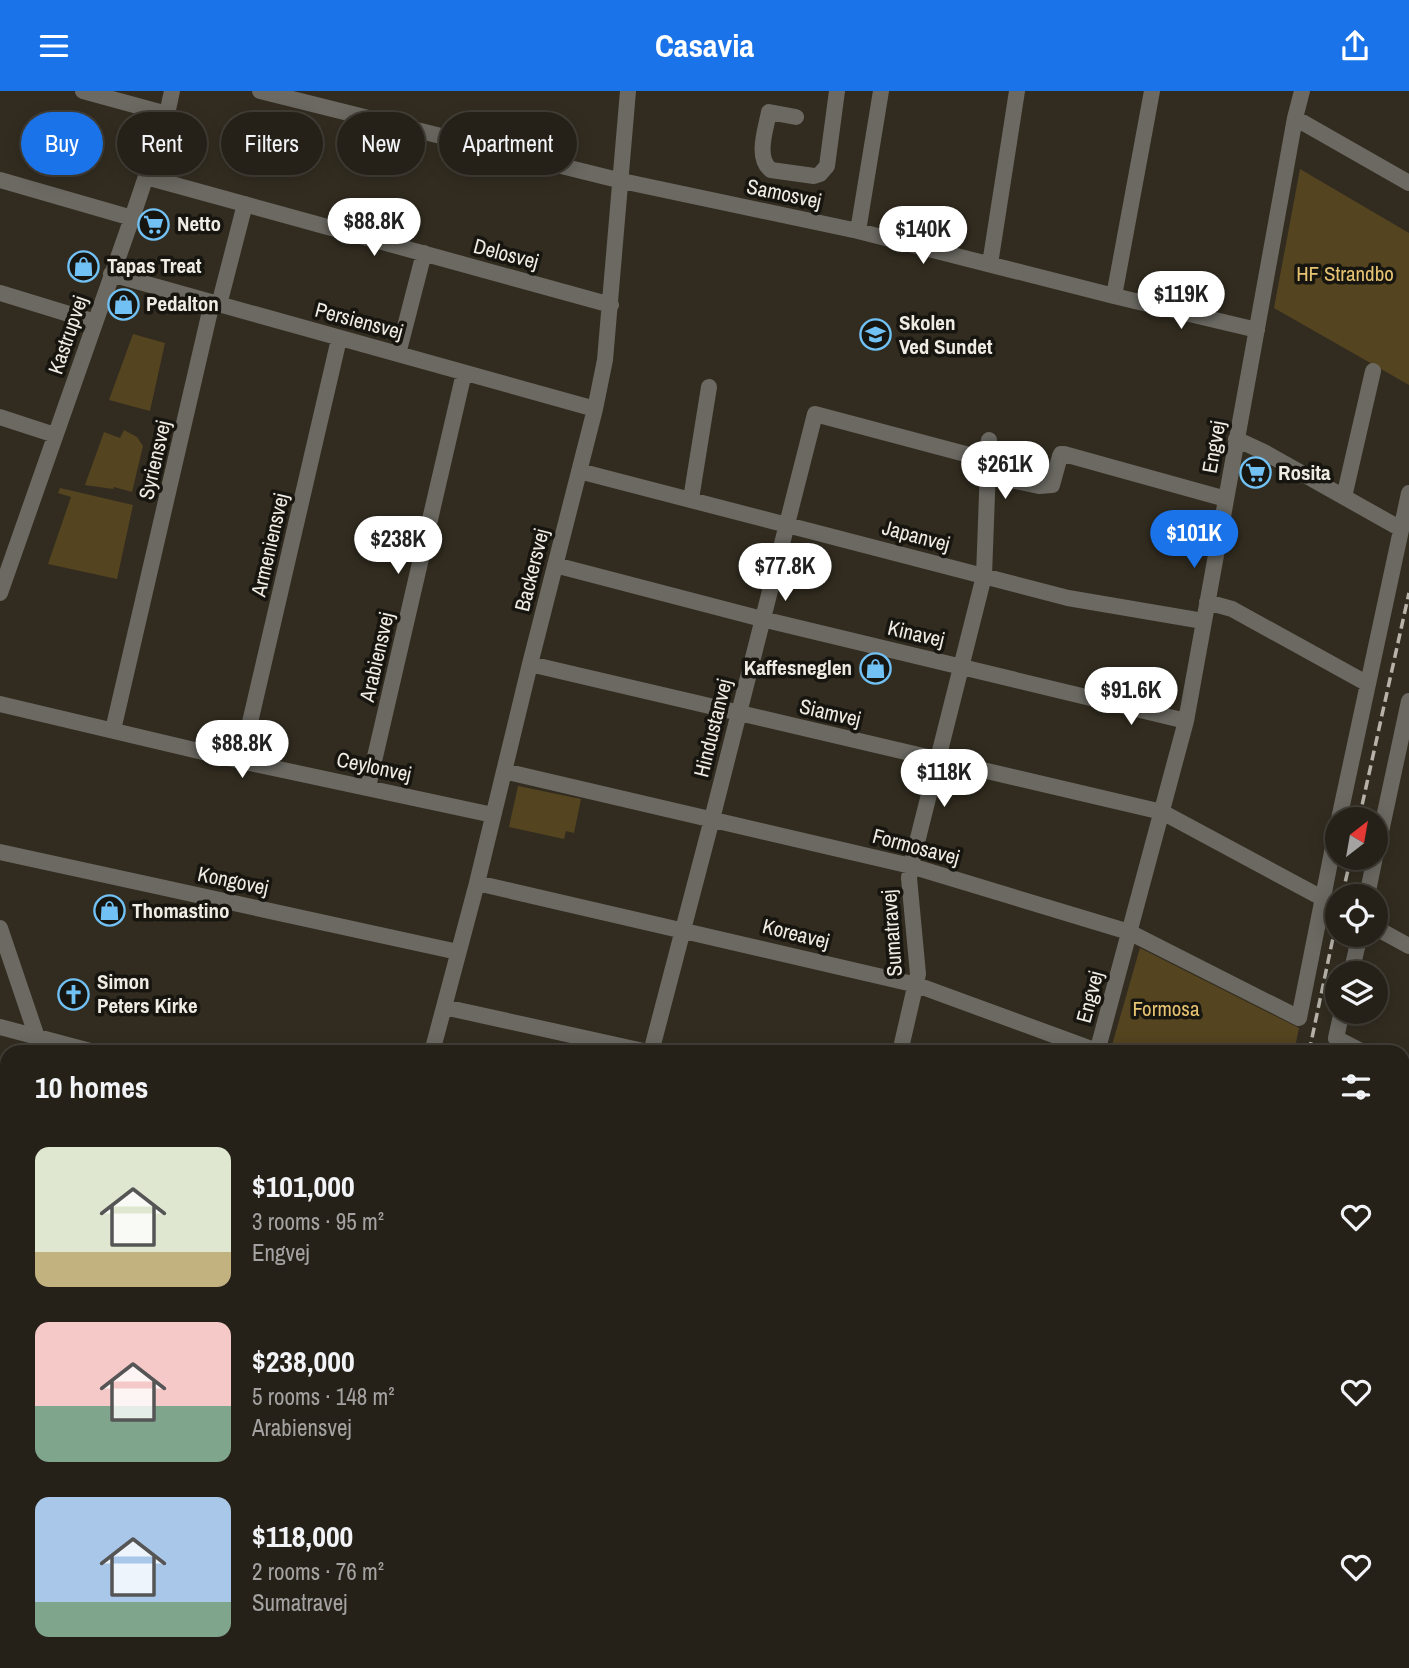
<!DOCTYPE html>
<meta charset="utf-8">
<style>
body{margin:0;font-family:"Archivo Narrow",sans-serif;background:#2e2921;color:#f1f3f6;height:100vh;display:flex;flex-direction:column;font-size:26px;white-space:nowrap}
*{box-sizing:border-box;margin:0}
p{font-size:23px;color:#a4a3a2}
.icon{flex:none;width:38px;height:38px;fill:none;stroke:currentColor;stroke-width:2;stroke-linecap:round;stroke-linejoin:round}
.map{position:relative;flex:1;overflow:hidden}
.sheet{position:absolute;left:0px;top:954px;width:1410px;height:625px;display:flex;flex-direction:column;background:#262118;border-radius:21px 21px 0 0;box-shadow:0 4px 18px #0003,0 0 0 2px #423e37}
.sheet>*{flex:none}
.banner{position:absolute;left:21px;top:21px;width:700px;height:63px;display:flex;gap:14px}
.needle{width:46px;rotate:31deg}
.fabs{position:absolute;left:1325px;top:716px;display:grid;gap:14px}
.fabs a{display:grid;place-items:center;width:63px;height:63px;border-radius:50%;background:#262118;box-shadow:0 4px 18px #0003,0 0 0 2px #423e37;font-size:35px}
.price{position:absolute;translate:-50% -60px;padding:0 16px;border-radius:24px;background:#fff;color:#222;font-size:23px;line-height:46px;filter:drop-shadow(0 2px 4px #0008)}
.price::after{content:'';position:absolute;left:50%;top:42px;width:21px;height:16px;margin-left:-10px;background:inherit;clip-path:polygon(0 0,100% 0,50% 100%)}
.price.on{background:#1a73e8;color:#fff}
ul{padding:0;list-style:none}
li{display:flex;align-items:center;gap:21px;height:175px;padding:0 35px}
li span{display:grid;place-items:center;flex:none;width:196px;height:140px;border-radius:14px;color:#555}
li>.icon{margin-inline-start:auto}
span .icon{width:84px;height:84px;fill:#fffc;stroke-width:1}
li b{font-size:30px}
h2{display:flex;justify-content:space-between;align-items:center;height:84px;padding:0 35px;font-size:30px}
.chip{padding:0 24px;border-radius:32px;background:#262118;box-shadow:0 4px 18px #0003,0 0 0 2px #423e37;font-size:24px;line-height:63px}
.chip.on{background:#1a73e8;color:#fff}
header{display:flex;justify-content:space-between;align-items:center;height:91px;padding:0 35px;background:#1a73e8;color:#fff;font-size:32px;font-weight:700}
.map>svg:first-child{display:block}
.green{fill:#544420}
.water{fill:#715b24}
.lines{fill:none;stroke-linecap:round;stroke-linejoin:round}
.minor{stroke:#6b6962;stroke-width:16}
.rail{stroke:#b7b3aa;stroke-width:3.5;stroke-dasharray:10 5;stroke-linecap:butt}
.labels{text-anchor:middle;stroke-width:7;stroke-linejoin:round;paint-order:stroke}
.street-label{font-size:21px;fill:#efece4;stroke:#17150f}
.poi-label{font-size:21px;font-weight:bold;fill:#efece4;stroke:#17150f;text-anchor:start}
.park-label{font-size:21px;fill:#e6c372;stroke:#17150f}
</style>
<header><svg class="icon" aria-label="menu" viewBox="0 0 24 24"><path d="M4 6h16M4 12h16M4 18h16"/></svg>Casavia<svg class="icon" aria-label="share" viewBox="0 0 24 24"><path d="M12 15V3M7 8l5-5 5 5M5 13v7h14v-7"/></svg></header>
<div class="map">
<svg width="1409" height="1577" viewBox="0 0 1409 1577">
<rect width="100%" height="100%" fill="#322c20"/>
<!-- green -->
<path class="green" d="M1300 78 1409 142V294L1274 217Z
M133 243 165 252 150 320 109 309Z
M124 339 137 346 143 355 132 401 114 396 113 398 85 394 104 341 120 347Z
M60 397 133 414 117 488 48 473 71 406 58 402Z
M518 695 581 708 574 742 566 740 564 748 509 736Z
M1140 857 1299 937 1294 961H1110Z
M0 1129 7 1130V1206L0 1205Z
M1409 1129V1577H1199L1200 1572H1404V1130Z"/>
<!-- water -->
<path class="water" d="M1404 1134H1409V1577H1342L1343 1572H1404Z"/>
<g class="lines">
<!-- minor -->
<path class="minor" d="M83 0 167 23
M260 0 622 90 858 140 1114 205 1257 239
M796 26 769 21C766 38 755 67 771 79L814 85 820 83 827 75 837 0
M1295 27 1409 92
M146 86 611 214
M0 89 132 127
M858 140 881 0
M990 173 1017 0
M111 183 595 318
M0 202 95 231
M1114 205 1152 0
M398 263 424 162
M0 326 55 344
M1236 348 1264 361 1401 438
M579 380 1068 507 1203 530
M988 384 1039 395 1052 394 1060 365 1061 363H1064L1226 408
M1344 406 1373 280
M691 408 709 296
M555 474 762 528 1186 630
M0 502 132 127 167 23 172 0
M1207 511 1232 518 1368 593
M530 573 1162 721 1322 807
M0 613 241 670 493 724
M113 639 210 220 221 206 245 113
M241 670 339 248
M504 680 911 775 1129 841 1299 927 1337 736
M368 696 464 282
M1339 728 1409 402
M0 761 458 861
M1376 764 1409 610
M477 792 917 894 1097 960
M1367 805 1375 766
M0 837 42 961
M1376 837 1409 855
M1351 882 1360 844
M444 916 648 961
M1342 920 1336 947 1363 961
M0 936 94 961
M432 961 477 792 530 573 595 318 605 269 628 0
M651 961 712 728 815 323 988 369
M900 961 918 883 909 787 911 775 984 485 989 349
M1097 961 1186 630 1295 27 1302 0
M1404 982 1409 985
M0 1062 7 1063
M1404 1074 1409 1071
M0 1103 7 1104
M0 1213 7 1214
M0 1371 7 1373
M0 1487 5 1482 7 1472
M312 1572 331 1577
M0 1574 17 1577
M172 1577V1572
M493 1577 494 1572
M754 1577 756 1572
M961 1577 962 1572
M1156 1577 1157 1572"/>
<!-- rail -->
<path class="rail" d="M1359 728 1409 502
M1342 805 1351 766
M1309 961 1337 828
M1175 1577 1176 1572
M1186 1577 1187 1572"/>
</g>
<!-- icons -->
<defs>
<symbol id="supermarket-ring" viewBox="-11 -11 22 22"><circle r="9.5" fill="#17150f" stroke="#71c1f5" stroke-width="1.5"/><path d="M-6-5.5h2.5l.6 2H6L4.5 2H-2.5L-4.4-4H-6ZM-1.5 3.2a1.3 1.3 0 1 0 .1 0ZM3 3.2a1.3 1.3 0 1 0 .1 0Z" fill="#71c1f5"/></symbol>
<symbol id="shop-ring" viewBox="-11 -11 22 22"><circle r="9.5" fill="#17150f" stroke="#71c1f5" stroke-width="1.5"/><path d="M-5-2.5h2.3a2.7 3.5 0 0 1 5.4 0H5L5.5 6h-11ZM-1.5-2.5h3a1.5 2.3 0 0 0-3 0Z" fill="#71c1f5"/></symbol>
<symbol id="school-ring" viewBox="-11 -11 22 22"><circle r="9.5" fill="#17150f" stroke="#71c1f5" stroke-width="1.5"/><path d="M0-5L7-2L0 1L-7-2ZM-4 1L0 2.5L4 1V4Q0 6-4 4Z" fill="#71c1f5"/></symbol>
<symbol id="church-ring" viewBox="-11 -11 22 22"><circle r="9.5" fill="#17150f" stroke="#71c1f5" stroke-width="1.5"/><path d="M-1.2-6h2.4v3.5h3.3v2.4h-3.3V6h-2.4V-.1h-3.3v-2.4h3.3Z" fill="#71c1f5"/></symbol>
</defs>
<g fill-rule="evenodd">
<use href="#supermarket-ring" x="136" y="116" width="35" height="35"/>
<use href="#shop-ring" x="66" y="158" width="35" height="35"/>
<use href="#shop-ring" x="106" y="196" width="35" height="35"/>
<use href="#school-ring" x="858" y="226" width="35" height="35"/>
<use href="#supermarket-ring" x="1238" y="364" width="35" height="35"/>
<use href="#shop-ring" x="858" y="560" width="35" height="35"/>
<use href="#shop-ring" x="92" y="802" width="35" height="35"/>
<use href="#church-ring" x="56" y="886" width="35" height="35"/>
</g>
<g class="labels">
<!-- street labels -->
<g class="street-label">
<text transform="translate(784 103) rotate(12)" y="7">Samosvej</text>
<text transform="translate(506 163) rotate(15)" y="7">Delosvej</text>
<text transform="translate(359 230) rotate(15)" y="7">Persiensvej</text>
<text transform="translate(68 244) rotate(-71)" y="7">Kastrupvej</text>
<text transform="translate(1214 356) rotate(-80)" y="7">Engvej</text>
<text transform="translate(155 369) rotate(-77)" y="7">Syriensvej</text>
<text transform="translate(916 445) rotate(15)" y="7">Japanvej</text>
<text transform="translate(270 454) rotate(-77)" y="7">Armeniensvej</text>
<text transform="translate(532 479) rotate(-76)" y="7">Backersvej</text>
<text transform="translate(916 543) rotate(13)" y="7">Kinavej</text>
<text transform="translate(377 566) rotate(-77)" y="7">Arabiensvej</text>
<text transform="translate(830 622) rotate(13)" y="7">Siamvej</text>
<text transform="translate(713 637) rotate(-76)" y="7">Hindustanvej</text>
<text transform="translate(374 676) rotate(12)" y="7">Ceylonvej</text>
<text transform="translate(916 756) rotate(15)" y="7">Formosavej</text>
<text transform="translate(233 790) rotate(12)" y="7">Kongovej</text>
<text transform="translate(892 842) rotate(-94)" y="7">Sumatravej</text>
<text transform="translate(796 843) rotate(14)" y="7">Koreavej</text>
<text transform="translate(1090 906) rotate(-75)" y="7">Engvej</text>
</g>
<!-- poi labels -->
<g class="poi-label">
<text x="177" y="140">Netto</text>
<text x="107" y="182">Tapas Treat</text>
<text x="146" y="220">Pedalton</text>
<text x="899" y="239">Skolen<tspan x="899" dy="24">Ved Sundet</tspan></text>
<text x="1278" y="389">Rosita</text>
<text x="852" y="584" text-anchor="end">Kaffesneglen</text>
<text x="132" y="827">Thomastino</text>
<text x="97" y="898">Simon<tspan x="97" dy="24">Peters Kirke</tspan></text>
</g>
<!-- park labels -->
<g class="park-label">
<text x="1345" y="190">HF Strandbo</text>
<text x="1166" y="925">Formosa</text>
</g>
</g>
</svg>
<div class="fabs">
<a><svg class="needle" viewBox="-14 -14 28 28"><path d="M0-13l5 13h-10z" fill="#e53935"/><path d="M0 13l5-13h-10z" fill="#a4a3a2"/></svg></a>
<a><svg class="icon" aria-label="locate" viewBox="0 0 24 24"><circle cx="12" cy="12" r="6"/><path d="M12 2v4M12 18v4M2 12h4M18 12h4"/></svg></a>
<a><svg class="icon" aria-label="layers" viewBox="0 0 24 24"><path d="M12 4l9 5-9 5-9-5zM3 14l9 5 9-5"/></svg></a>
</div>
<b class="price" style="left:374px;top:167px">$88.8K</b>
<b class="price" style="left:923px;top:175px">$140K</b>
<b class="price" style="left:1181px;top:240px">$119K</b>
<b class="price" style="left:1005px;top:410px">$261K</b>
<b class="price on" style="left:1194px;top:479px">$101K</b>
<b class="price" style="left:398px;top:485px">$238K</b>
<b class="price" style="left:785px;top:512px">$77.8K</b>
<b class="price" style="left:1131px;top:636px">$91.6K</b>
<b class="price" style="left:242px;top:689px">$88.8K</b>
<b class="price" style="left:944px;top:718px">$118K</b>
<div class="banner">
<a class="chip on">Buy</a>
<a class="chip">Rent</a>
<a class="chip">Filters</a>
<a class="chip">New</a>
<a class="chip">Apartment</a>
</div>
<section class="sheet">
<h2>10 homes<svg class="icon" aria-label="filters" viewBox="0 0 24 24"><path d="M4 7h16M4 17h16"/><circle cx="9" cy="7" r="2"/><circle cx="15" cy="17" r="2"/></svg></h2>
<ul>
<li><span style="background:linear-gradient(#dfe7d0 75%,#c2b280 0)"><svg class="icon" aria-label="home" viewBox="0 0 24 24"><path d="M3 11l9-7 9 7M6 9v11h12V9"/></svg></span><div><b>$101,000</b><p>3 rooms · 95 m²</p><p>Engvej</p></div><svg class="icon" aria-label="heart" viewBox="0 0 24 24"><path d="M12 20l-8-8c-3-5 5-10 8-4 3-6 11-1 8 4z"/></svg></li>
<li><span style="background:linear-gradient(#f6c9c9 60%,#7fa58c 0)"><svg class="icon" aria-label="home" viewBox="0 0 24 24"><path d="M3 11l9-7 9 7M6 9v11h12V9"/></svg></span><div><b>$238,000</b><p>5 rooms · 148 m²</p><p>Arabiensvej</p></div><svg class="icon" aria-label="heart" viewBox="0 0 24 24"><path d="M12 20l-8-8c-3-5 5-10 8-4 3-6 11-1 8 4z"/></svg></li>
<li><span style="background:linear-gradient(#a9c7e8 75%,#7fa58c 0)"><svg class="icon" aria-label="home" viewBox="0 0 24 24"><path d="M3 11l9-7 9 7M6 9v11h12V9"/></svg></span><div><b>$118,000</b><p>2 rooms · 76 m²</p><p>Sumatravej</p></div><svg class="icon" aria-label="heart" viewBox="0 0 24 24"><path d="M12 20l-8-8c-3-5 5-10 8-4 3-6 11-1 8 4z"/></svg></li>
</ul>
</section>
</div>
